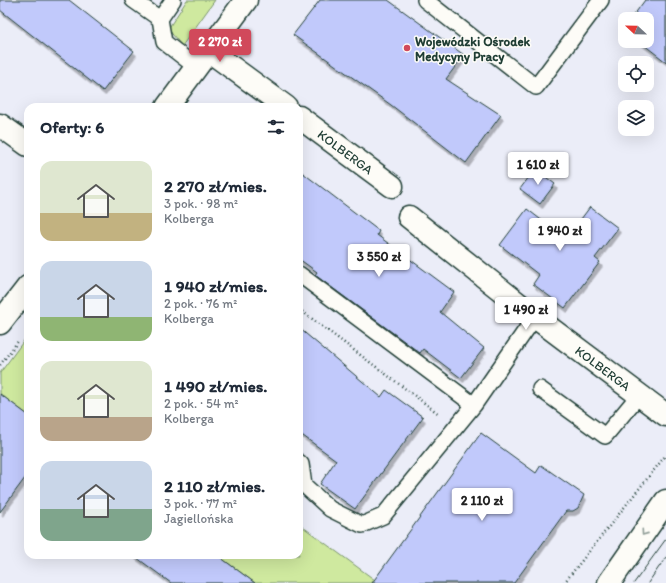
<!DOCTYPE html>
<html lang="pl">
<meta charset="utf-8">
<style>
body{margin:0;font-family:Itim,sans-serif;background:#f2f2f3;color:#1f2937;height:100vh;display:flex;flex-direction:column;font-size:15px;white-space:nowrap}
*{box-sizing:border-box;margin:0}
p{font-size:13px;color:#747a83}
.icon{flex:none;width:22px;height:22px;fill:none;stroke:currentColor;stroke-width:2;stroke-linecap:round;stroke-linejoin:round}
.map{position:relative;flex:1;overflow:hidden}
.details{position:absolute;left:24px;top:103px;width:279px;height:456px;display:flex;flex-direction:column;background:#fff;border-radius:12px;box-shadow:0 4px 16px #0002}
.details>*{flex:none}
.needle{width:26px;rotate:292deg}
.buttons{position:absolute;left:618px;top:12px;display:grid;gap:8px}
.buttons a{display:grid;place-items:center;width:36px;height:36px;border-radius:8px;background:#fff;box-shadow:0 4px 16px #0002;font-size:20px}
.price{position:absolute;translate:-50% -34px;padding:0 9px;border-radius:4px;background:#fff;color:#222;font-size:13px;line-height:26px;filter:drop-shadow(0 1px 2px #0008)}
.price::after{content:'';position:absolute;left:50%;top:24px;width:12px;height:9px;margin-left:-6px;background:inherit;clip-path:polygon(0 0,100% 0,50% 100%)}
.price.active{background:#d1495b;color:#fff}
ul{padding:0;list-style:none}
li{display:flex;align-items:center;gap:12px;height:100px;padding:0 16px}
li span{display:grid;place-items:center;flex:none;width:112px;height:80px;border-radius:12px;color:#555}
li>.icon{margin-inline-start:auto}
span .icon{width:48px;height:48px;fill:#fffc;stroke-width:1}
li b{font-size:17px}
h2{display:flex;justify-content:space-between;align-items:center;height:48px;padding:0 16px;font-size:17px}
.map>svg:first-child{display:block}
.green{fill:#cfe99f;stroke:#77936a}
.building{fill:#c1c9fb;stroke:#1f3d34;filter:url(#shadow)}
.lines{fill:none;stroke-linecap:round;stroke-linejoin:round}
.lane-casing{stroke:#1f3d34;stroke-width:18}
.street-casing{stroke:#1f3d34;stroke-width:25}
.secondary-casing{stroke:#1f3d34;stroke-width:25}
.path{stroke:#1f3d34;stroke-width:2.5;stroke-dasharray:1 3;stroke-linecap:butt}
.lane{stroke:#fdfcf7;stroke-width:15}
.street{stroke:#fdfcf7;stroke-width:22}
.secondary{stroke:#fdfcf7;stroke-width:22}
.tram{stroke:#1f3d34;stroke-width:1}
.oneway{stroke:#8e9c96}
.poi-dot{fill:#d1495b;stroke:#fdfcf7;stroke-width:1.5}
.labels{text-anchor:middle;stroke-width:3;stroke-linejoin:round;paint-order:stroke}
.poi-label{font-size:13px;font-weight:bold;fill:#1f3d34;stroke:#fdfcf7;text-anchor:start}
.street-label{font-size:13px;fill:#1f3d34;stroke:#fdfcf7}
</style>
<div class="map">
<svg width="666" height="583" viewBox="0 0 666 583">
<defs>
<filter id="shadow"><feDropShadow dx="2.5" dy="4.5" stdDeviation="0" flood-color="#0004"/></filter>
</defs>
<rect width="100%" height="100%" fill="#ebedf8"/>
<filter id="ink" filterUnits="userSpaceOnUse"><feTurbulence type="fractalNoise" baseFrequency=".025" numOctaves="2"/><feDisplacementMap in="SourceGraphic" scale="8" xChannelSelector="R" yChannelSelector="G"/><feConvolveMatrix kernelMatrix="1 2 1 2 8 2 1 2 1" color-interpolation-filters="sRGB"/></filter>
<g filter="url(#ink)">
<!-- green -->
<path class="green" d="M187 0H215L182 46 168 29Z
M28 335V415L0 394V373Z
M299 524 379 583H255L217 555H299Z"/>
<!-- building -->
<path class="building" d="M0 0H69L134 51 103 91 0 10Z
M320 0H388L464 55 446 79 501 115 466 163 391 105 293 35Z
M645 0H666V62L639 41H647V19H631Z
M535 169 555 184 540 204 520 189Z
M299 170 379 231 377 235 454 292 440 312 484 348 461 378 423 349 420 353 315 275 317 272 299 259Z
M590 207 618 228 595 258 600 262 565 308 533 284 539 275 500 245 527 209 566 239Z
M299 328 381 397 386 390 423 417 355 509 320 484 336 460 299 433Z
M0 394 28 415V474L0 512Z
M481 433 536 473 541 465 584 495 578 508 573 511H566L514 583H372Z
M133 555H217L255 583H171Z"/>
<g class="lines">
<defs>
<path id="lane" d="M133 0 160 19 164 42 196 67
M425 0 536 87 601 0
M160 19 173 0
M299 274 474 405
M540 389 605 436 639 395
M299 462 301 464 304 485 330 509 362 525 383 516 474 405 535 317"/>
<g id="street">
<path d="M208 50 286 107"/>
<path d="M167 107 246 0"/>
<path id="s1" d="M299 117 392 186"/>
<path d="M0 125 28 145"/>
<path id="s2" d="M409 217 535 317 666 415"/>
<path d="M0 323 28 287"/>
</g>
<path id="secondary" d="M609 583 666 501"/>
</defs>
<!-- lane casing -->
<use href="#lane" class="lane-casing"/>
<!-- street casing -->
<use href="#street" class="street-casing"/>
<!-- secondary casing -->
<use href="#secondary" class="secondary-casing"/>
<!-- path -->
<path class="path" d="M299 309 439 414
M0 365 19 340
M564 583 666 455"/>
<!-- lane -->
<use href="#lane" class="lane"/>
<!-- street -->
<use href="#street" class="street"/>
<!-- secondary -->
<use href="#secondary" class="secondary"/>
<!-- tram -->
<path class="tram" d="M634 583 666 539
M648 583 666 557"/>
</g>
<!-- one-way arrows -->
<defs><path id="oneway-chevron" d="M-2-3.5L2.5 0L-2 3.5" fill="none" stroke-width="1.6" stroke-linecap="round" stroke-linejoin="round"/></defs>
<use class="oneway" href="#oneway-chevron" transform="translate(644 533) rotate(125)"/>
</g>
<!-- markers -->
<circle class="poi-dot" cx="407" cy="48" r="4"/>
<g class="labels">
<!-- poi labels -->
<g class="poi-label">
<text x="415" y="46">Wojewódzki Ośrodek<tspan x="415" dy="15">Medycyny Pracy</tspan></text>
</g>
<!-- street labels -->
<g class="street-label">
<text dy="5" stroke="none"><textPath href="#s1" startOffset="58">KOLBERGA</textPath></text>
<text dy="5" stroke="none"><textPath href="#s2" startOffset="246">KOLBERGA</textPath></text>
</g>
</g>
</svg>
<div class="buttons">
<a><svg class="needle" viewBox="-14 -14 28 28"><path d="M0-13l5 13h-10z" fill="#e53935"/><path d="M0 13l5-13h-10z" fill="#747a83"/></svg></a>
<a><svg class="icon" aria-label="locate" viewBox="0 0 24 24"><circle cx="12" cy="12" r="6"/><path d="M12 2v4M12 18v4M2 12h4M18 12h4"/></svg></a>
<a><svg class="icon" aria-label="layers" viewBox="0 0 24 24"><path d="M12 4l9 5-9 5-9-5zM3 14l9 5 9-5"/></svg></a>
</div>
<b class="price active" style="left:220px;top:63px">2 270 zł</b>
<b class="price" style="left:538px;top:186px">1 610 zł</b>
<b class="price" style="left:560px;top:252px">1 940 zł</b>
<b class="price" style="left:379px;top:278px">3 550 zł</b>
<b class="price" style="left:526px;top:331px">1 490 zł</b>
<b class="price" style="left:482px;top:522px">2 110 zł</b>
<section class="details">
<h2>Oferty: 6<svg class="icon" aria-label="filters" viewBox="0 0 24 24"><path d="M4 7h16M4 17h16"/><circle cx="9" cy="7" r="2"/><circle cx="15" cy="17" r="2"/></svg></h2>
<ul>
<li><span style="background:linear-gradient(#dfe7d0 65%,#c2b280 0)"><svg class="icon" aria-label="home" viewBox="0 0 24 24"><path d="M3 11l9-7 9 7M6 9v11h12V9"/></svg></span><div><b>2 270 zł/mies.</b><p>3 pok. · 98 m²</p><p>Kolberga</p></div></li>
<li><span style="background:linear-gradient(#c9d6e8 70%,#8fb573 0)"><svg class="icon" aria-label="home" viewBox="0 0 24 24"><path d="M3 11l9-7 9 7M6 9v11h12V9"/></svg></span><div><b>1 940 zł/mies.</b><p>2 pok. · 76 m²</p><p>Kolberga</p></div></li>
<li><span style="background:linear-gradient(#dfe7d0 70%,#b9a48a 0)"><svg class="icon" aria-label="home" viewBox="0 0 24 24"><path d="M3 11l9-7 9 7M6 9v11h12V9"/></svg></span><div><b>1 490 zł/mies.</b><p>2 pok. · 54 m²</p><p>Kolberga</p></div></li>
<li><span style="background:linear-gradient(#c9d6e8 60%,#7fa58c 0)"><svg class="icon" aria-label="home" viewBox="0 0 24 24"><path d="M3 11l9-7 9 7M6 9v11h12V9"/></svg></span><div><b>2 110 zł/mies.</b><p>3 pok. · 77 m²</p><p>Jagiellońska</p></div></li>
</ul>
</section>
</div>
